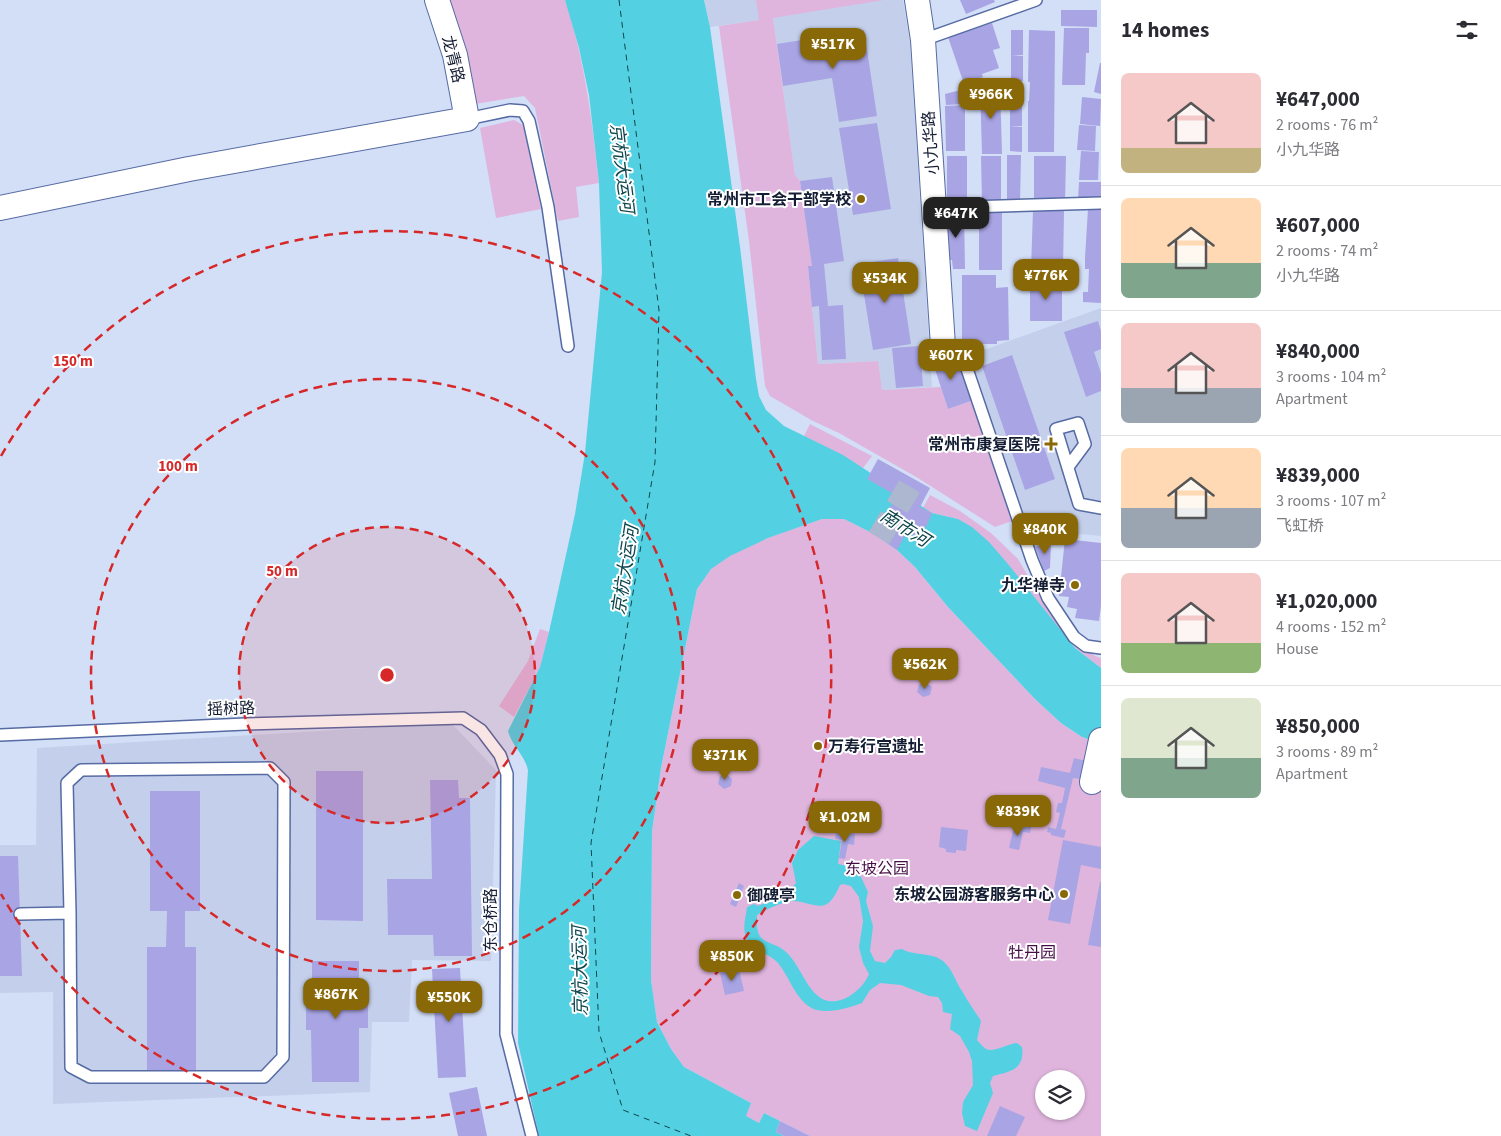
<!DOCTYPE html>
<meta charset="utf-8">
<style>
body{margin:0;font-family:"Source Sans 3","Noto Sans SC",sans-serif;background:#f7f7f7;color:#2b2b33;height:100vh;display:flex;flex-direction:column;font-size:19px;white-space:nowrap}
*{box-sizing:border-box;margin:0}
p{font-size:16px;color:#7c7c81}
.icon{flex:none;width:28px;height:28px;fill:none;stroke:currentColor;stroke-width:2;stroke-linecap:round;stroke-linejoin:round}
.map{position:relative;flex:1;overflow:hidden}
.panel{display:flex;flex-direction:column;background:#fff;width:400px}
.panel>*{flex:none}
.tools{position:absolute;left:1035px;top:1070px;display:grid;gap:10px}
.tools a{display:grid;place-items:center;width:50px;height:50px;border-radius:50%;background:#fff;box-shadow:0 1px 4px #0004;font-size:25px}
.price{position:absolute;translate:-50% -42px;padding:0 11px;border-radius:10px;background:#896907;color:#fff;font-size:16px;line-height:32px;filter:drop-shadow(0 1px 2px #0008)}
.price::after{content:'';position:absolute;left:50%;top:30px;width:15px;height:11px;margin-left:-8px;background:inherit;clip-path:polygon(0 0,100% 0,50% 100%)}
.price.selected{background:#222;color:#fff}
ul{padding:0;list-style:none}
li{display:flex;align-items:center;gap:15px;height:125px;padding:0 20px}
li+li{border-top:1px solid #e1e1e2}
li span{display:grid;place-items:center;flex:none;width:140px;height:100px;border-radius:8px;color:#555}
li>.icon{margin-inline-start:auto}
span .icon{width:60px;height:60px;fill:#fffc;stroke-width:1}
li b{font-size:21px}
h2{display:flex;justify-content:space-between;align-items:center;height:60px;padding:0 20px;font-size:21px}
main{display:flex;flex:1;min-height:0}
.map>svg:first-child{display:block}
.built{fill:#c4d0eb}
.green{fill:#dfb5dd;fill-rule:evenodd}
.water{fill:#53d1e2;fill-rule:evenodd}
.lines{fill:none;stroke-linecap:round;stroke-linejoin:round}
.ferry{stroke:#0d464e;stroke-width:1;stroke-dasharray:6 5;stroke-linecap:butt}
.building{fill:#a9a4e4}
.street-tunnel{stroke:#adb7d0;stroke-width:24;stroke-dasharray:24 12;stroke-linecap:butt}
.lane-casing{stroke:#566ba3;stroke-width:14}
.street-casing{stroke:#566ba3;stroke-width:26}
.lane{stroke:#fff;stroke-width:11}
.street{stroke:#fff;stroke-width:24}
.ring{fill:none;stroke:#d62828;stroke-width:2.5;stroke-dasharray:9 6}
.poi-dot{fill:#896907;stroke:#fff;stroke-width:2}
.labels{text-anchor:middle;stroke-width:4;stroke-linejoin:round;paint-order:stroke}
.street-label{font-size:16px;fill:#141d33;stroke:#fff}
.poi-label{font-size:16px;font-weight:bold;fill:#141d33;stroke:#fff;text-anchor:end}
.park-label{font-size:16px;fill:#460d47;stroke:#fff}
.water-label{font-size:18px;font-style:italic;fill:#0d464e;stroke:#fff}
.centre{fill:#d62828;stroke:#fff;stroke-width:2.5}
.ring-label{font-size:15px;text-anchor:middle;font-weight:bold;fill:#d62828;stroke:#fff;stroke-width:4;stroke-linejoin:round;paint-order:stroke}
</style>
<main>
<div class="map">
<svg width="1101" height="1136" viewBox="0 0 1101 1136">
<rect width="100%" height="100%" fill="#d3def7"/>
<!-- built -->
<path class="built" d="M704 0H903L910 43 932 387 882 390 877 361 818 364 808 266H811L800 181 795 176 773 18 710 27Z
M1101 308V536L1061 532 1033 541 970 355Z
M451 723 496 770 491 961 412 960 409 1022H372L370 1092 53 1104V992L0 993V845H36L37 748Z"/>
<!-- green -->
<path class="green" d="M447 0H565C585 60 592 121 599 183L576 187 579 217 558 221 535 108 524 96 475 104Z
M756 0H884L773 18 795 175 800 181 812 266 808 267 818 364 878 361 882 390 941 387 948 409 971 401 1012 521 995 527 918 478 839 433 813 421 770 396 765 386 749 241 719 26 759 20Z
M514 120 523 125 541 209 496 218 480 128Z
M810 424 872 456 863 468 804 436Z
M930 495 960 511 991 533 1018 559 1042 600 1068 634 1095 656 1101 658V668L1075 648 958 519 932 513 923 508Z
M822 519H844L874 534 897 550 915 567 948 607 1035 699 1061 723 1082 737 1101 744V1136H810L764 1113 759 1123 745 1116 751 1103 684 1067 671 1049 657 1022 651 980 652 831 661 768 697 589C701 583 705 576 710 570 730 548 794 529 822 519ZM1044 1079H1076V1111H1044Z
M540 629 549 632 540 667 514 717 499 706 528 661Z"/>
<!-- water -->
<path class="water" d="M565 0H704L710 27 740 247 756 379 759 396 766 410 784 426 843 455 932 513 958 519 972 527 989 542 1008 564 1075 648 1101 668V744L1082 737 1061 723 1035 699 948 607 915 567 897 550 874 534 844 519H822L768 538 730 556 711 569 697 589 661 768 652 831 651 980 657 1022 671 1049 684 1067 751 1103 746 1116 759 1123 764 1113 780 1121 776 1132 784 1136H539L518 1043 519 910 528 770C524 754 512 746 508 731L540 667 549 632 575 514 585 453 602 272 599 183 589 95 579 48Z
M814 836 841 841 838 864 853 867 861 877 868 892 866 901 873 926 870 951 875 961 885 963 891 957 895 950 902 949C912 955 925 953 936 957 951 963 954 979 962 991 968 1002 975 1011 981 1021L977 1040C979 1042 983 1047 986 1049 993 1053 1007 1044 1017 1043L1022 1047C1025 1069 1011 1072 993 1076L990 1083 993 1093 977 1131 965 1126 962 1113 963 1102 973 1085 972 1061 969 1052 960 1036 950 1029 952 1014 943 1012 942 1003 938 997 929 996 901 985 880 983 870 990 862 1003C848 1008 832 1013 817 1010 798 1006 789 976 778 963 769 953 751 951 746 937 742 927 746 917 747 907L754 904 758 906 787 893 796 883 792 863 798 850ZM843 884 851 886 859 897 863 921 859 947 863 963 869 974C865 984 856 993 846 998 813 1013 806 974 789 955 774 937 754 950 757 915 764 910 786 900 794 901 820 904 826 916 840 885Z"/>
<g class="lines">
<!-- ferry -->
<path class="ferry" d="M619 0 659 310 655 462 591 843 599 1032 623 1110 691 1136"/>
</g>
<!-- building -->
<path class="building" d="M960 0H994L995 2 966 14Z
M1061 10H1097V27L1061 26Z
M992 23 1000 48 993 50 999 68 982 74 983 77 964 84 948 37Z
M1064 28H1089V53H1086L1085 85H1062Z
M864 30 877 116 839 122 832 78 783 86 777 44Z
M1011 30H1023V55L1011 56Z
M1029 30 1055 31 1054 152H1028V101H1029L1030 82H1028Z
M1011 56H1023V81H1011Z
M1100 63H1101V94L1094 92Z
M980 86H1000L1002 154H982Z
M965 89V104L946 105 945 94Z
M1082 97 1101 99 1100 126 1080 124Z
M1010 101H1022V126H1010Z
M965 105V151H946L945 106Z
M877 123 891 209 853 215 839 128Z
M1079 125 1096 126 1095 151 1077 150Z
M1010 126 1022 127V152L1010 151Z
M1081 151 1099 152 1098 180H1079Z
M1007 155H1021L1020 203H1007Z
M947 156H967V202H947Z
M981 156H1001V202H982Z
M1034 156H1066L1065 202H1034Z
M832 177 844 261 824 264 828 306 843 305 846 359 822 360 819 306 812 307 808 266H812L800 181Z
M1079 182H1101V201L1078 200Z
M1088 209H1101V303L1083 302V292H1088L1089 269H1085V258Z
M1033 210 1064 211 1063 270H1031Z
M979 211H1002V270H979Z
M945 212H964L965 269H953L952 260H947Z
M898 258 911 344 873 350 859 264Z
M962 275H996V288L1008 287 1009 340 997 341V344H962Z
M1030 281H1062V321H1030Z
M1098 321 1101 331V349L1094 352 1101 373V391L1086 397 1064 332Z
M920 346 923 386 896 388 892 348Z
M939 352 959 365 971 401 948 409 932 360Z
M1012 355 1055 479 1025 490 982 366Z
M878 459 930 488 920 507 932 513 927 525 918 538 907 532 897 550 874 534 897 496 867 479Z
M1065 539 1101 543V606L1099 621 1075 618 1077 609 1067 607 1069 597 1059 596Z
M1051 542 1050 568 1044 571 1035 547Z
M925 682 932 687 930 695 923 697 917 692 919 685Z
M1074 758 1086 761 1081 779 1073 778 1061 829 1066 830 1064 838 1051 835V833L1047 832 1048 827 1056 829 1060 813 1056 812 1058 803H1062L1065 788 1038 781 1041 767 1070 773Z
M316 771H363V921L316 920Z
M726 774 732 779 731 786 724 789 718 784 720 776Z
M430 780H458L459 798H470L472 956H434L433 935H388L387 879H432Z
M150 791H200V911H185V947H196V1072H147V947H166L167 911H150Z
M1024 825 1031 827 1030 833 1023 832 1019 850 1009 848 1014 826 1023 828Z
M941 827 968 830 966 851 956 850V853L946 852V849L939 847Z
M844 832 855 834 854 845 848 844 845 859 839 858 842 840 835 839 836 833 844 834Z
M1063 840 1101 847V869L1081 865 1070 924 1048 920Z
M0 856H18L22 976H0Z
M1100 882H1101V947L1088 945Z
M739 883 744 886 736 907 730 904Z
M312 961H359V984H368V1028H359V1082H312L311 1030H306V986H312Z
M460 968 466 1077 438 1078 432 969Z
M739 969 744 991 725 995 720 973Z
M477 1087 487 1136H458L449 1093Z
M1000 1106 1025 1117 1016 1136H987Z
M780 1121 810 1136H784L776 1132Z"/>
<g class="lines">
<!-- street-tunnel -->
<path class="street-tunnel" d="M879 538 914 479"/>
<defs>
<path id="lane" d="M923 40 1036 0
M467 119 510 110 523 111 529 121 548 207 568 346
M934 208 1101 203
M943 346 964 360 1032 560 1048 598 1074 637 1086 646 1101 648
M1068 467 1085 444 1078 423 1056 429 1079 504 1101 508
M0 735 246 724 463 718 481 730 500 755 507 774 506 1034 532 1136
M270 768 284 782 283 1057 264 1077H90L71 1067 70 913 67 783 81 770Z
M20 914 70 913"/>
<path id="street" d="M917 0 923 40 943 346
M0 208 189 169 467 119 455 55 437 0
M1092 782 1101 740"/>
</defs>
<!-- lane casing -->
<use href="#lane" class="lane-casing"/>
<!-- street casing -->
<use href="#street" class="street-casing"/>
<!-- lane -->
<use href="#lane" class="lane"/>
<!-- street -->
<use href="#street" class="street"/>
</g>
<!-- distance rings -->
<circle cx="387" cy="675" r="148" fill="#d62828" fill-opacity=".12"/>
<g class="ring">
<circle cx="387" cy="675" r="148"/>
<circle cx="387" cy="675" r="296"/>
<path d="M1 456A444 444 0 1 1 1 894"/>
</g>
<!-- markers -->
<g class="poi-dot">
<circle cx="861" cy="199" r="5"/>
<path d="M1048.5 436.5h5v5h5v5h-5v5h-5v-5h-5v-5h5z"/>
<circle cx="1075" cy="585" r="5"/>
<circle cx="818" cy="746" r="5"/>
<circle cx="1064" cy="894" r="5"/>
<circle cx="737" cy="895" r="5"/>
</g>
<g class="labels">
<!-- street labels -->
<g class="street-label">
<text transform="translate(454 59) rotate(76)" y="6">龙青路</text>
<text transform="translate(930 143) rotate(-94)" y="6">小九华路</text>
<text transform="translate(231 708) rotate(-2)" y="6">摇树路</text>
<text transform="translate(490 920) rotate(-90)" y="6">东仓桥路</text>
</g>
<!-- poi labels -->
<g class="poi-label">
<text x="851" y="205">常州市工会干部学校</text>
<text x="1040" y="450">常州市康复医院</text>
<text x="1065" y="591">九华禅寺</text>
<text x="828" y="752" text-anchor="start">万寿行宫遗址</text>
<text x="1054" y="900">东坡公园游客服务中心</text>
<text x="747" y="901" text-anchor="start">御碑亭</text>
</g>
<!-- park labels -->
<g class="park-label">
<text x="877" y="874">东坡公园</text>
<text x="1032" y="958">牡丹园</text>
</g>
<!-- water labels -->
<g class="water-label">
<text transform="translate(622 168) rotate(83)" y="6">京杭大运河</text>
<text transform="translate(905 528) rotate(32)" y="6">南市河</text>
<text transform="translate(625 570) rotate(-81)" y="6">京杭大运河</text>
<text transform="translate(580 971) rotate(-91)" y="6">京杭大运河</text>
</g>
</g>
<circle cx="387" cy="675" r="8" class="centre"/>
<g class="ring-label">
<text x="73" y="366">150 m</text>
<text x="178" y="471">100 m</text>
<text x="282" y="576">50 m</text>
</g>
</svg>
<div class="tools">
<a><svg class="icon" aria-label="layers" viewBox="0 0 24 24"><path d="M12 4l9 5-9 5-9-5zM3 14l9 5 9-5"/></svg></a>
</div>
<b class="price" style="left:833px;top:70px">¥517K</b>
<b class="price" style="left:991px;top:120px">¥966K</b>
<b class="price selected" style="left:956px;top:239px">¥647K</b>
<b class="price" style="left:1046px;top:301px">¥776K</b>
<b class="price" style="left:885px;top:304px">¥534K</b>
<b class="price" style="left:951px;top:381px">¥607K</b>
<b class="price" style="left:1045px;top:555px">¥840K</b>
<b class="price" style="left:925px;top:690px">¥562K</b>
<b class="price" style="left:725px;top:781px">¥371K</b>
<b class="price" style="left:1018px;top:837px">¥839K</b>
<b class="price" style="left:845px;top:843px">¥1.02M</b>
<b class="price" style="left:732px;top:982px">¥850K</b>
<b class="price" style="left:336px;top:1020px">¥867K</b>
<b class="price" style="left:449px;top:1023px">¥550K</b>
</div>
<section class="panel">
<h2>14 homes<svg class="icon" aria-label="filters" viewBox="0 0 24 24"><path d="M4 7h16M4 17h16"/><circle cx="9" cy="7" r="2"/><circle cx="15" cy="17" r="2"/></svg></h2>
<ul>
<li><span style="background:linear-gradient(#f6c9c9 75%,#c2b280 0)"><svg class="icon" aria-label="home" viewBox="0 0 24 24"><path d="M3 11l9-7 9 7M6 9v11h12V9"/></svg></span><div><b>¥647,000</b><p>2 rooms · 76 m²</p><p>小九华路</p></div></li>
<li><span style="background:linear-gradient(#ffd9b3 65%,#7fa58c 0)"><svg class="icon" aria-label="home" viewBox="0 0 24 24"><path d="M3 11l9-7 9 7M6 9v11h12V9"/></svg></span><div><b>¥607,000</b><p>2 rooms · 74 m²</p><p>小九华路</p></div></li>
<li><span style="background:linear-gradient(#f6c9c9 65%,#9aa5b1 0)"><svg class="icon" aria-label="home" viewBox="0 0 24 24"><path d="M3 11l9-7 9 7M6 9v11h12V9"/></svg></span><div><b>¥840,000</b><p>3 rooms · 104 m²</p><p>Apartment</p></div></li>
<li><span style="background:linear-gradient(#ffd9b3 60%,#9aa5b1 0)"><svg class="icon" aria-label="home" viewBox="0 0 24 24"><path d="M3 11l9-7 9 7M6 9v11h12V9"/></svg></span><div><b>¥839,000</b><p>3 rooms · 107 m²</p><p>飞虹桥</p></div></li>
<li><span style="background:linear-gradient(#f6c9c9 70%,#8fb573 0)"><svg class="icon" aria-label="home" viewBox="0 0 24 24"><path d="M3 11l9-7 9 7M6 9v11h12V9"/></svg></span><div><b>¥1,020,000</b><p>4 rooms · 152 m²</p><p>House</p></div></li>
<li><span style="background:linear-gradient(#dfe7d0 60%,#7fa58c 0)"><svg class="icon" aria-label="home" viewBox="0 0 24 24"><path d="M3 11l9-7 9 7M6 9v11h12V9"/></svg></span><div><b>¥850,000</b><p>3 rooms · 89 m²</p><p>Apartment</p></div></li>
</ul>
</section>
</main>
